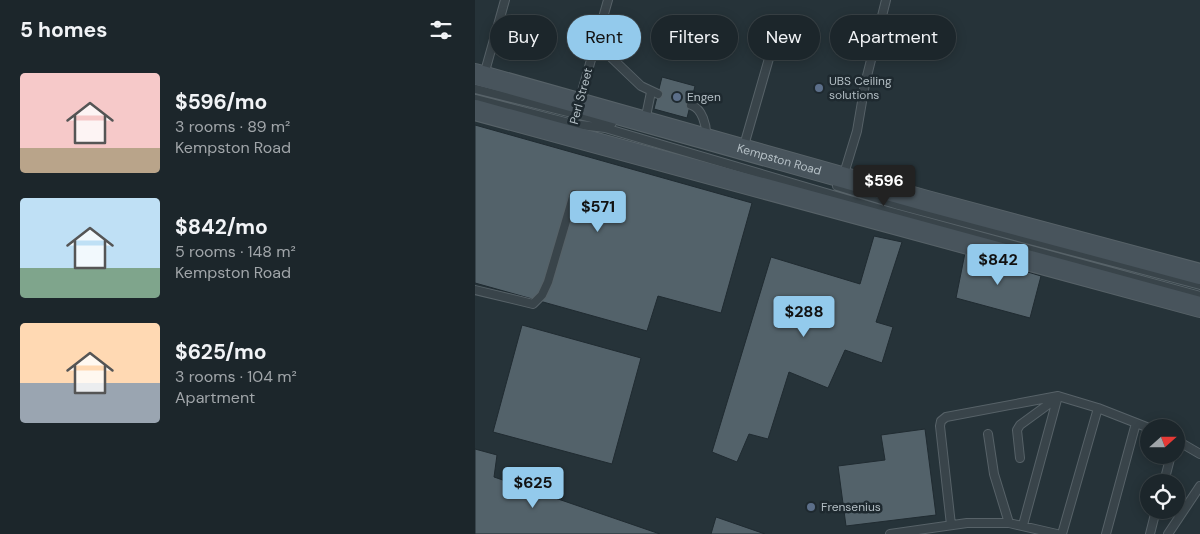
<!DOCTYPE html>
<meta charset="utf-8">
<style>
body{margin:0;font-family:"DM Sans",sans-serif;background:#252e33;color:#f1f3f6;height:100vh;display:flex;flex-direction:column;font-size:19px;white-space:nowrap}
*{box-sizing:border-box;margin:0}
p{font-size:16px;color:#a0a5a9}
.icon{flex:none;width:28px;height:28px;fill:none;stroke:currentColor;stroke-width:2;stroke-linecap:round;stroke-linejoin:round}
.map{position:relative;flex:1;overflow:hidden}
.panel{display:flex;flex-direction:column;background:#1c262b;width:475px}
.panel>*{flex:none}
.hud{position:absolute;left:15px;top:15px;width:475px;height:45px;display:flex;gap:10px}
.needle{width:32px;rotate:69deg}
.controls{position:absolute;left:665px;top:419px;display:grid;gap:10px}
.controls a{display:grid;place-items:center;width:45px;height:45px;border-radius:50%;background:#1c262b;box-shadow:0 2px 12px #0003,0 0 0 1px #3a4347;font-size:25px}
.price{position:absolute;translate:-50% -42px;padding:0 11px;border-radius:5px;background:#93caec;color:#111;font-size:16px;line-height:32px;filter:drop-shadow(0 1px 2px #0008)}
.price::after{content:'';position:absolute;left:50%;top:30px;width:15px;height:11px;margin-left:-8px;background:inherit;clip-path:polygon(0 0,100% 0,50% 100%)}
.price.active{background:#222;color:#fff}
ul{padding:0;list-style:none}
li{display:flex;align-items:center;gap:15px;height:125px;padding:0 20px}
li span{display:grid;place-items:center;flex:none;width:140px;height:100px;border-radius:5px;color:#555}
li>.icon{margin-inline-start:auto}
span .icon{width:60px;height:60px;fill:#fffc;stroke-width:1}
li b{font-size:21px}
h2{display:flex;justify-content:space-between;align-items:center;height:60px;padding:0 20px;font-size:21px}
.pill{padding:0 18px;border-radius:22px;background:#1c262b;box-shadow:0 2px 12px #0003,0 0 0 1px #3a4347;font-size:18px;line-height:45px}
.pill.active{background:#93caec;color:#111}
main{display:flex;flex:1;min-height:0}
.map>svg:first-child{display:block}
.building{fill:#53626a;stroke:#202b31}
.lines{fill:none;stroke-linecap:round;stroke-linejoin:round}
.lane-casing{stroke:#576268;stroke-width:10}
.secondary-casing{stroke:#576268;stroke-width:22}
.lane{stroke:#39444a;stroke-width:8}
.secondary{stroke:#48545c;stroke-width:20}
.service-dot{fill:#5c6f8a;stroke:#1e292f;stroke-width:2}
.labels{text-anchor:middle;stroke-width:5;stroke-linejoin:round;paint-order:stroke}
.poi-label{font-size:12px;fill:#b4bfc5;stroke:#1e292f;text-anchor:start}
.street-label{font-size:12px;fill:#b4bfc5;stroke:#1e292f}
</style>
<main>
<section class="panel">
<h2>5 homes<svg class="icon" aria-label="filters" viewBox="0 0 24 24"><path d="M4 7h16M4 17h16"/><circle cx="9" cy="7" r="2"/><circle cx="15" cy="17" r="2"/></svg></h2>
<ul>
<li><span style="background:linear-gradient(#f6c9c9 75%,#b9a48a 0)"><svg class="icon" aria-label="home" viewBox="0 0 24 24"><path d="M3 11l9-7 9 7M6 9v11h12V9"/></svg></span><div><b>$596/mo</b><p>3 rooms · 89 m²</p><p>Kempston Road</p></div></li>
<li><span style="background:linear-gradient(#bfe0f5 70%,#7fa58c 0)"><svg class="icon" aria-label="home" viewBox="0 0 24 24"><path d="M3 11l9-7 9 7M6 9v11h12V9"/></svg></span><div><b>$842/mo</b><p>5 rooms · 148 m²</p><p>Kempston Road</p></div></li>
<li><span style="background:linear-gradient(#ffd9b3 60%,#9aa5b1 0)"><svg class="icon" aria-label="home" viewBox="0 0 24 24"><path d="M3 11l9-7 9 7M6 9v11h12V9"/></svg></span><div><b>$625/mo</b><p>3 rooms · 104 m²</p><p>Apartment</p></div></li>
</ul>
</section>
<div class="map">
<svg width="725" height="534" viewBox="0 0 725 534">
<rect width="100%" height="100%" fill="#263339"/>
<!-- building -->
<path class="building" d="M187 77 220 86 212 118 179 109Z
M0 125 277 203 246 313 183 296 172 331 0 283Z
M399 236 427 242 401 322 418 327 407 363 370 350 353 388 314 372 293 439 274 434 262 462 237 452 296 257 385 284Z
M490 253 566 276 555 318 481 298Z
M47 325 166 358 137 464 18 432Z
M450 429 461 515 371 526 363 466 410 460 406 435Z
M0 449 22 455 19 477 185 534H0Z
M241 517 290 534H236Z"/>
<g class="lines">
<defs>
<path id="lane" d="M121 43 166 86 183 94
M9 75 30 0
M0 89 137 123
M0 99 98 124 130 128 409 210 725 296
M104 102 133 0
M216 105C227 108 232 126 231 137
M170 121 176 92
M268 149 299 41
M368 177 382 131 390 84 411 0
M362 186 423 205 725 285
M0 290 58 304 67 295 73 282 99 194
M513 434 519 474 534 523
M701 440 725 454
M545 458 542 430 545 425 582 398
M689 482 696 455
M476 525 465 426 466 421 471 417 583 396
M548 525 583 396 623 408 674 428
M415 534 492 523H534L582 534
M587 534 623 408
M631 534 661 423
M675 534 681 510
M693 534 725 486"/>
<g id="secondary">
<path id="s1" d="M0 74 452 201 725 274"/>
<path d="M0 110 725 307"/>
</g>
</defs>
<!-- lane casing -->
<use href="#lane" class="lane-casing"/>
<!-- secondary casing -->
<use href="#secondary" class="secondary-casing"/>
<!-- lane -->
<use href="#lane" class="lane"/>
<!-- secondary -->
<use href="#secondary" class="secondary"/>
</g>
<!-- markers -->
<g class="service-dot">
<circle cx="344" cy="88" r="5"/>
<circle cx="202" cy="97" r="5"/>
<circle cx="336" cy="507" r="5"/>
</g>
<g class="labels">
<!-- poi labels -->
<g class="poi-label">
<text x="354" y="85">UBS Ceiling<tspan x="354" dy="14">solutions</tspan></text>
<text x="212" y="101">Engen</text>
<text x="346" y="511">Frensenius</text>
</g>
<!-- street labels -->
<g class="street-label">
<text transform="translate(106 96) rotate(-75)" y="4">Perl Street</text>
<text dy="4" stroke="none"><textPath href="#s1" startOffset="316">Kempston Road</textPath></text>
</g>
</g>
</svg>
<div class="controls">
<a><svg class="needle" viewBox="-14 -14 28 28"><path d="M0-13l5 13h-10z" fill="#e53935"/><path d="M0 13l5-13h-10z" fill="#a0a5a9"/></svg></a>
<a><svg class="icon" aria-label="locate" viewBox="0 0 24 24"><circle cx="12" cy="12" r="6"/><path d="M12 2v4M12 18v4M2 12h4M18 12h4"/></svg></a>
</div>
<b class="price active" style="left:409px;top:207px">$596</b>
<b class="price" style="left:123px;top:233px">$571</b>
<b class="price" style="left:523px;top:286px">$842</b>
<b class="price" style="left:329px;top:338px">$288</b>
<b class="price" style="left:58px;top:509px">$625</b>
<div class="hud">
<a class="pill">Buy</a>
<a class="pill active">Rent</a>
<a class="pill">Filters</a>
<a class="pill">New</a>
<a class="pill">Apartment</a>
</div>
</div>
</main>
